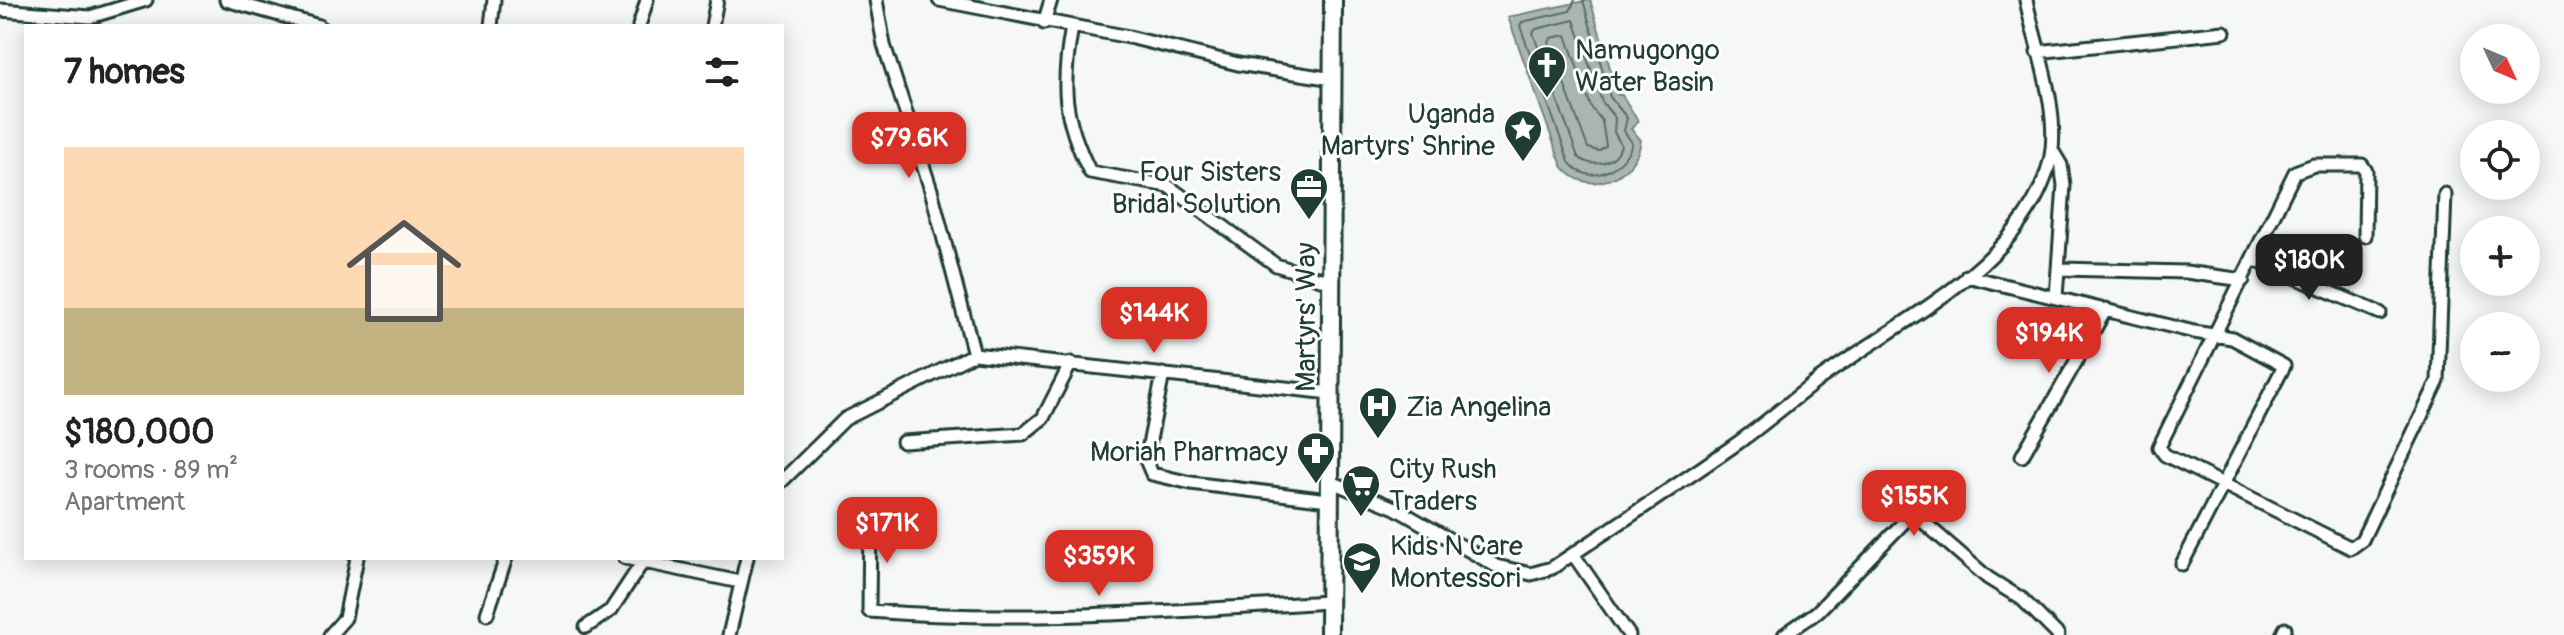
<!DOCTYPE html>
<meta charset="utf-8">
<style>
body{margin:0;font-family:Pangolin,sans-serif;background:#f6f6f6;color:#222;height:100vh;display:flex;flex-direction:column;font-size:30px;white-space:nowrap}
*{box-sizing:border-box;margin:0}
p{font-size:26px;color:#767676}
.icon{flex:none;width:44px;height:44px;fill:none;stroke:currentColor;stroke-width:2;stroke-linecap:round;stroke-linejoin:round}
.map{position:relative;flex:1;overflow:hidden}
.sheet{position:absolute;left:24px;top:24px;width:760px;height:536px;display:flex;flex-direction:column;background:#fff;border-radius:0px;box-shadow:0 4px 20px #0003}
.sheet>*{flex:none}
.needle{width:52px;rotate:134deg}
.buttons{position:absolute;left:2460px;top:24px;display:grid;gap:16px}
.buttons a{display:grid;place-items:center;width:80px;height:80px;border-radius:50%;background:#fff;box-shadow:0 4px 20px #0003;font-size:40px}
.price{position:absolute;translate:-50% -68px;padding:0 18px;border-radius:16px;background:#d93025;color:#fff;font-size:26px;line-height:52px;filter:drop-shadow(0 2px 4px #0008)}
.price::after{content:'';position:absolute;left:50%;top:48px;width:24px;height:18px;margin-left:-12px;background:inherit;clip-path:polygon(0 0,100% 0,50% 100%)}
.price.on{background:#222;color:#fff}
ul{padding:0;list-style:none}
li{display:grid;align-content:center;gap:16px;height:424px;padding:0 40px}
li+li{border-top:2px solid #e0e0e0}
li span{display:grid;place-items:center;height:248px;border-radius:0px;color:#555}
li>.icon{margin-inline-start:auto}
span .icon{width:144px;height:144px;fill:#fffc;stroke-width:1}
li b{font-size:34px}
h2{display:flex;justify-content:space-between;align-items:center;height:96px;padding:0 40px;font-size:34px}
.map>svg:first-child{display:block}
.water{fill:#aab5b1;stroke:#72857f;stroke-width:2}
.lines{fill:none;stroke-linecap:round;stroke-linejoin:round}
.shore{stroke:#576d66;stroke-width:2}
.minor-casing{stroke:#1f3d34;stroke-width:17}
.secondary-casing{stroke:#1f3d34;stroke-width:22}
.minor{stroke:#fff;stroke-width:11}
.secondary{stroke:#fff;stroke-width:16}
.labels{text-anchor:middle;stroke-width:6;stroke-linejoin:round;paint-order:stroke}
.poi-label{font-size:28px;fill:#1f3d34;stroke:#fff;text-anchor:start}
.street-label{font-size:28px;fill:#1f3d34;stroke:#fff}
</style>
<div class="map">
<svg width="2564" height="635" viewBox="0 0 2564 635">
<rect width="100%" height="100%" fill="#f6f7f7"/>
<filter id="ink" filterUnits="userSpaceOnUse"><feTurbulence type="fractalNoise" baseFrequency=".0125" numOctaves="2"/><feDisplacementMap in="SourceGraphic" scale="16" xChannelSelector="R" yChannelSelector="G"/><feConvolveMatrix kernelMatrix="1 2 1 2 8 2 1 2 1" color-interpolation-filters="sRGB"/></filter>
<g filter="url(#ink)">
<!-- water -->
<path class="water" d="M1590 0 1618 95H1622L1638 121 1631 129 1641 140C1637 178 1586 199 1562 166L1508 17Z"/>
<g class="lines">
<!-- shore -->
<path class="shore" d="M1575 0 1570 11 1522 22 1520 26 1569 162C1589 189 1625 168 1632 143L1624 131 1627 118 1610 97 1583 0
M1574 20 1602 102 1615 118 1614 132 1621 145C1616 164 1593 169 1578 157L1533 33 1536 29Z
M1566 35 1591 107 1602 121 1606 146 1599 151 1588 148 1549 43 1551 38Z"/>
<defs>
<path id="minor" d="M226 0 319 26
M876 0 884 45 931 190 974 354
M939 0 1129 37 1238 64 1333 79
M0 10 90 17 146 0
M1044 23 1051 0
M491 26 494 0
M639 26 647 0
M712 26 717 0
M1072 27C1061 86 1063 118 1090 172L1168 186 1276 265 1330 282
M2037 52 2224 32
M2052 150 2061 165 2064 185 2056 297
M2365 236 2366 171 2362 165H2314L2295 172 2159 447 2165 455 2351 548 2362 540 2438 381 2445 194
M2252 259 2380 313
M2060 269 2186 272 2243 280
M1967 276 2194 332 2232 338 2284 366 2182 564
M1163 374 1146 460 1152 474 1191 483 1328 500
M903 442 1023 434 1043 418 1071 363
M2022 456 2106 309
M782 481 845 419 974 354 1331 393
M1329 481 1395 508 1496 566 1531 574 1552 568C1615 526 1678 485 1739 442 1767 422 1793 399 1821 378 1899 321 2025 264 2050 161 2061 112 2036 49 2026 0
M870 519 869 611C1023 623 1175 611 1329 602
M1573 554 1629 635
M625 558 740 582
M487 614 506 558
M586 627 611 610 642 563
M330 635 345 618 357 558
M729 635 747 558
M1784 635 1817 612 1907 519H1920L1988 578 2022 599 2058 635
M2282 635 2285 629"/>
<path id="secondary" d="M1329 635 1333 0"/>
</defs>
<!-- minor casing -->
<use href="#minor" class="minor-casing"/>
<!-- secondary casing -->
<use href="#secondary" class="secondary-casing"/>
<!-- minor -->
<use href="#minor" class="minor"/>
<!-- secondary -->
<use href="#secondary" class="secondary"/>
</g>
</g>
<!-- icons -->
<defs>
<symbol id="church-pin" viewBox="-11 -11 22 30"><path d="M0 17L-7.5 6A9.5 9.5 0 1 1 7.5 6Z" fill="#1f3d34" stroke="#fff"/><path d="M-1.2-6h2.4v3.5h3.3v2.4h-3.3V6h-2.4V-.1h-3.3v-2.4h3.3Z" fill="#fff"/></symbol>
<symbol id="sight-pin" viewBox="-11 -11 22 30"><path d="M0 17L-7.5 6A9.5 9.5 0 1 1 7.5 6Z" fill="#1f3d34" stroke="#fff"/><path d="M0-6L1.8-2.2L6-1.7L2.9 1.2L3.7 5.4L0 3.3L-3.7 5.4L-2.9 1.2L-6-1.7L-1.8-2.2Z" fill="#fff"/></symbol>
<symbol id="office-pin" viewBox="-11 -11 22 30"><path d="M0 17L-7.5 6A9.5 9.5 0 1 1 7.5 6Z" fill="#1f3d34" stroke="#fff"/><path d="M-6-3h4V-5.5h4V-3h4V5H-6ZM-1-4.5V-3h2v-1.5ZM-6 0V1H6V0Z" fill="#fff"/></symbol>
<symbol id="hospital-pin" viewBox="-11 -11 22 30"><path d="M0 17L-7.5 6A9.5 9.5 0 1 1 7.5 6Z" fill="#1f3d34" stroke="#fff"/><path d="M-5-5h3v3.5h4V-5h3V5h-3V1.5h-4V5h-3Z" fill="#fff"/></symbol>
<symbol id="pharmacy-pin" viewBox="-11 -11 22 30"><path d="M0 17L-7.5 6A9.5 9.5 0 1 1 7.5 6Z" fill="#1f3d34" stroke="#fff"/><path d="M-2-6h4v4h4v4h-4v4h-4v-4h-4v-4h4Z" fill="#fff"/></symbol>
<symbol id="supermarket-pin" viewBox="-11 -11 22 30"><path d="M0 17L-7.5 6A9.5 9.5 0 1 1 7.5 6Z" fill="#1f3d34" stroke="#fff"/><path d="M-6-5.5h2.5l.6 2H6L4.5 2H-2.5L-4.4-4H-6ZM-1.5 3.2a1.3 1.3 0 1 0 .1 0ZM3 3.2a1.3 1.3 0 1 0 .1 0Z" fill="#fff"/></symbol>
<symbol id="school-pin" viewBox="-11 -11 22 30"><path d="M0 17L-7.5 6A9.5 9.5 0 1 1 7.5 6Z" fill="#1f3d34" stroke="#fff"/><path d="M0-5L7-2L0 1L-7-2ZM-4 1L0 2.5L4 1V4Q0 6-4 4Z" fill="#fff"/></symbol>
</defs>
<g fill-rule="evenodd">
<use href="#church-pin" x="1525" y="43" width="44" height="60"/>
<use href="#sight-pin" x="1501" y="107" width="44" height="60"/>
<use href="#office-pin" x="1287" y="165" width="44" height="60"/>
<use href="#hospital-pin" x="1356" y="384" width="44" height="60"/>
<use href="#pharmacy-pin" x="1294" y="429" width="44" height="60"/>
<use href="#supermarket-pin" x="1339" y="462" width="44" height="60"/>
<use href="#school-pin" x="1340" y="539" width="44" height="60"/>
</g>
<g class="labels">
<!-- poi labels -->
<g class="poi-label">
<text x="1575" y="59">Namugongo<tspan x="1575" dy="32">Water Basin</tspan></text>
<text x="1495" y="123" text-anchor="end">Uganda<tspan x="1495" dy="32">Martyrs' Shrine</tspan></text>
<text x="1281" y="181" text-anchor="end">Four Sisters<tspan x="1281" dy="32">Bridal Solution</tspan></text>
<text x="1406" y="416">Zia Angelina</text>
<text x="1288" y="461" text-anchor="end">Moriah Pharmacy</text>
<text x="1389" y="478">City Rush<tspan x="1389" dy="32">Traders</tspan></text>
<text x="1390" y="555">Kids N Care<tspan x="1390" dy="32">Montessori</tspan></text>
</g>
<!-- street labels -->
<g class="street-label">
<text transform="translate(1305 317) rotate(-90)" y="10">Martyrs' Way</text>
</g>
</g>
</svg>
<div class="buttons">
<a><svg class="needle" viewBox="-14 -14 28 28"><path d="M0-13l5 13h-10z" fill="#e53935"/><path d="M0 13l5-13h-10z" fill="#767676"/></svg></a>
<a><svg class="icon" aria-label="locate" viewBox="0 0 24 24"><circle cx="12" cy="12" r="6"/><path d="M12 2v4M12 18v4M2 12h4M18 12h4"/></svg></a>
<a>+</a>
<a>−</a>
</div>
<b class="price" style="left:909px;top:180px">$79.6K</b>
<b class="price on" style="left:2309px;top:302px">$180K</b>
<b class="price" style="left:1154px;top:355px">$144K</b>
<b class="price" style="left:2049px;top:375px">$194K</b>
<b class="price" style="left:1914px;top:538px">$155K</b>
<b class="price" style="left:887px;top:565px">$171K</b>
<b class="price" style="left:1099px;top:598px">$359K</b>
<section class="sheet">
<h2>7 homes<svg class="icon" aria-label="filters" viewBox="0 0 24 24"><path d="M4 7h16M4 17h16"/><circle cx="9" cy="7" r="2"/><circle cx="15" cy="17" r="2"/></svg></h2>
<ul>
<li><span style="background:linear-gradient(#ffd9b3 65%,#c2b280 0)"><svg class="icon" aria-label="home" viewBox="0 0 24 24"><path d="M3 11l9-7 9 7M6 9v11h12V9"/></svg></span><div><b>$180,000</b><p>3 rooms · 89 m²</p><p>Apartment</p></div></li>
</ul>
</section>
</div>
